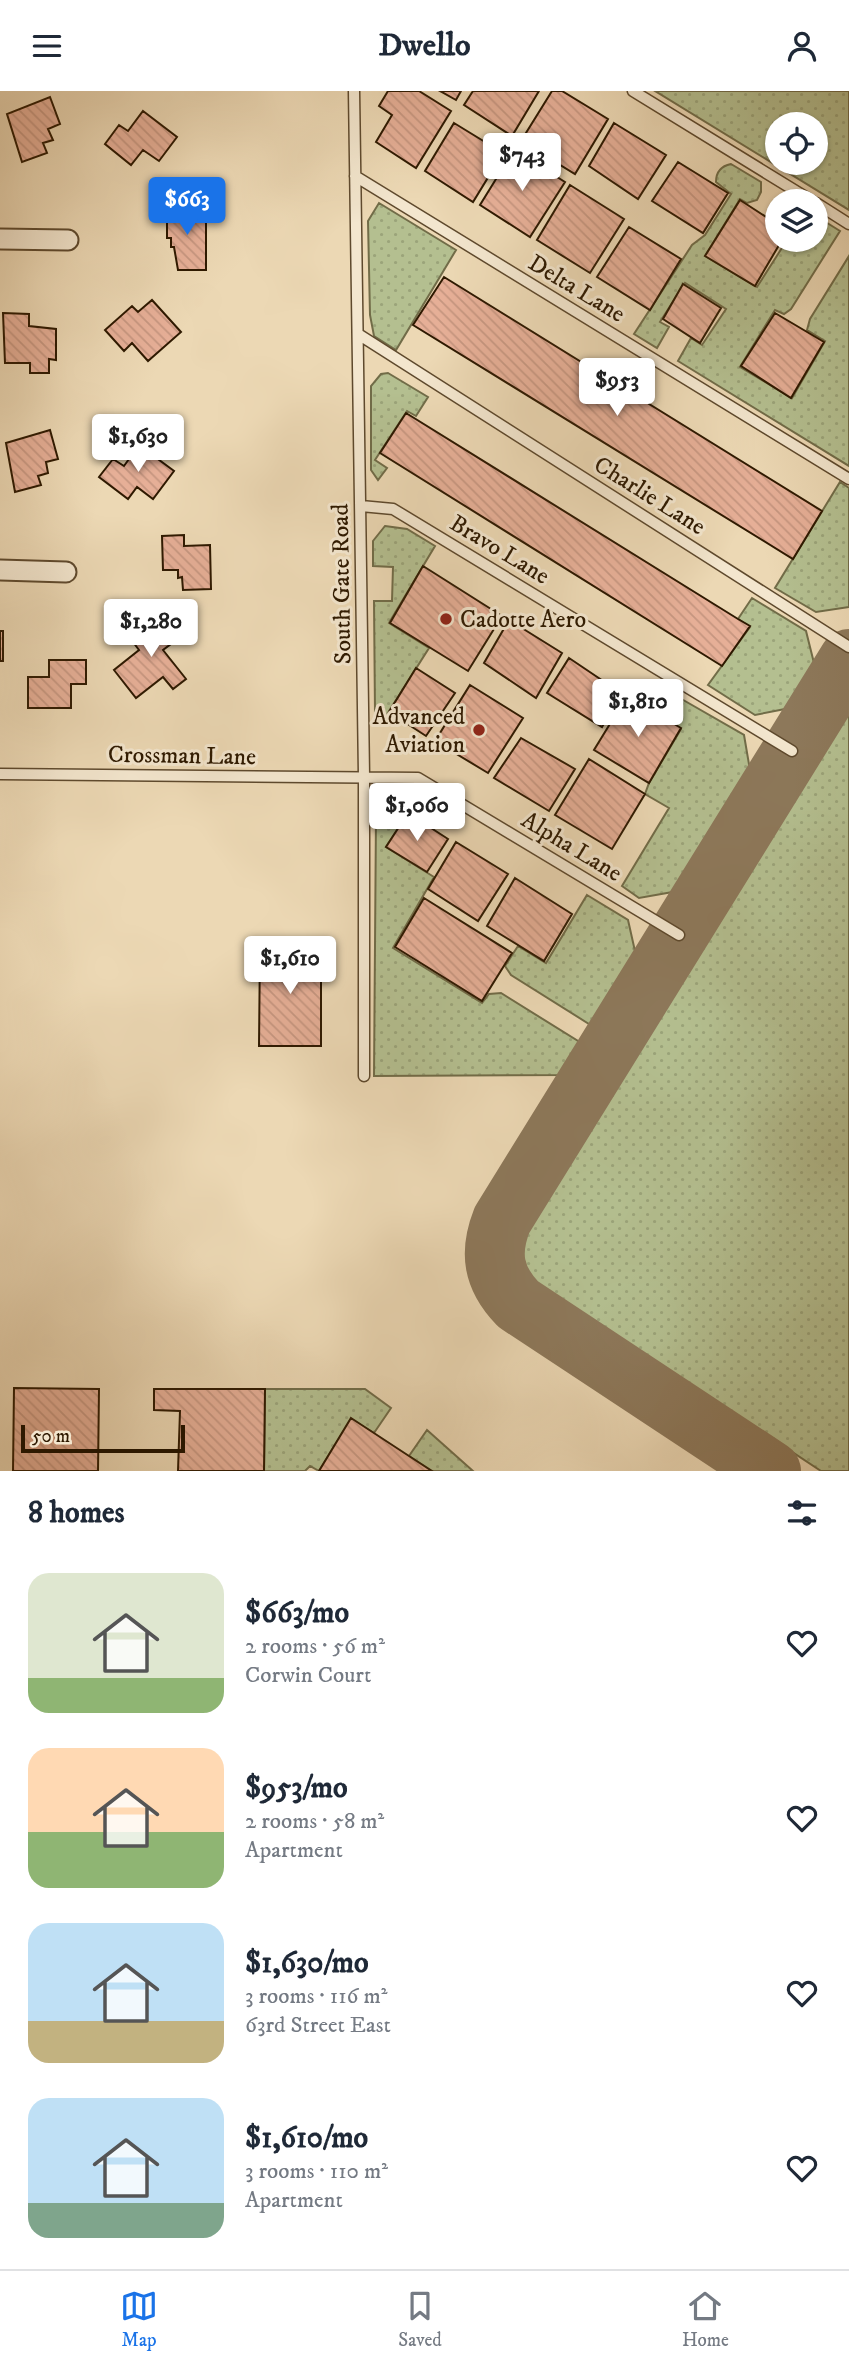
<!DOCTYPE html>
<meta charset="utf-8">
<style>
body{margin:0;font-family:"IM FELL DW Pica",serif;background:#f2f2f3;color:#1f2937;height:100vh;display:flex;flex-direction:column;font-size:26px;white-space:nowrap}
*{box-sizing:border-box;margin:0}
p{font-size:23px;color:#747a83}
.icon{flex:none;width:38px;height:38px;fill:none;stroke:currentColor;stroke-width:2;stroke-linecap:round;stroke-linejoin:round}
.map{position:relative;height:1380px;overflow:hidden}
.details{display:flex;flex-direction:column;background:#fff;flex:1}
.details>*{flex:none}
.buttons{position:absolute;left:765px;top:21px;display:grid;gap:14px}
.buttons a{display:grid;place-items:center;width:63px;height:63px;border-radius:50%;background:#fff;box-shadow:0 2px 5px #0004;font-size:35px}
.scale{position:absolute;left:21px;bottom:18px;width:164px;box-sizing:border-box;padding-left:7px;border:4px solid #2e1900;border-top:0;font-size:19px;line-height:24px;white-space:nowrap;color:#2e1900;-webkit-text-stroke:5px #f3e6ce;paint-order:stroke}
.price{position:absolute;translate:-50% -60px;padding:0 16px;border-radius:7px;background:#fff;color:#222;font-size:23px;line-height:46px;filter:drop-shadow(0 2px 4px #0008)}
.price::after{content:'';position:absolute;left:50%;top:42px;width:21px;height:16px;margin-left:-10px;background:inherit;clip-path:polygon(0 0,100% 0,50% 100%)}
.price.active{background:#1a73e8;color:#fff}
ul{padding:0;list-style:none}
li{display:flex;align-items:center;gap:21px;height:175px;padding:0 28px}
li span{display:grid;place-items:center;flex:none;width:196px;height:140px;border-radius:21px;color:#555}
li>.icon{margin-inline-start:auto}
span .icon{width:84px;height:84px;fill:#fffc;stroke-width:1}
li b{font-size:30px}
h2{display:flex;justify-content:space-between;align-items:center;height:84px;padding:0 28px;font-size:30px}
header{display:flex;justify-content:space-between;align-items:center;height:91px;padding:0 28px;background:#fff;font-size:32px;font-weight:700}
.tab-bar{display:flex;justify-content:space-around;align-items:center;height:98px;border-top:2px solid #e0e1e3;background:#fff;font-size:19px;color:#747a83}
.tab-bar a{display:grid;justify-items:center;gap:4px}
.tab-bar .active{color:#1a73e8}
.map>svg:first-child{display:block}
.grass{fill:url(#grass-dots);stroke:#716c48;stroke-width:2;fill-rule:evenodd}
.lines{fill:none;stroke-linecap:round;stroke-linejoin:round}
.taxiway{stroke:#8d785a;stroke-width:60}
.building{fill:url(#building-back-hatch);stroke:#2e1900;stroke-width:2}
.service-casing{stroke:#5e492d;stroke-width:13}
.minor-casing{stroke:#5e492d;stroke-width:23}
.service{stroke:#f3e6ce;stroke-width:10}
.minor{stroke:#f3e6ce;stroke-width:19}
.poi-dot{fill:#8f2418;stroke:#f3e6ce;stroke-width:2.5}
.labels{text-anchor:middle;stroke-width:6;stroke-linejoin:round;paint-order:stroke}
.street-label{font-size:24px;fill:#2e1900;stroke:#f3e6ce}
.poi-label{font-size:24px;fill:#2e1900;stroke:#f3e6ce;text-anchor:start}
</style>
<header><svg class="icon" aria-label="menu" viewBox="0 0 24 24"><path d="M4 6h16M4 12h16M4 18h16"/></svg>Dwello<svg class="icon" aria-label="person" viewBox="0 0 24 24"><circle cx="12" cy="8" r="4"/><path d="M4 21q1-7 8-7t8 7"/></svg></header>
<div class="map">
<svg width="849" height="1380" viewBox="0 0 849 1380">
<defs>
<pattern id="grass-dots" width="8" height="8" patternUnits="userSpaceOnUse" patternTransform="scale(1.75)"><rect width="8" height="8" fill="#b4bf90"/><path d="M2 2h.1M6 6h.1" fill="none" stroke="#9ba47a" stroke-width="1.8" stroke-linecap="round"/></pattern>
<pattern id="building-back-hatch" width="6" height="6" patternUnits="userSpaceOnUse" patternTransform="scale(1.75)"><rect width="6" height="6" fill="#e6af97"/><path d="M-1 5l2 2M0 0l6 6M5-1l2 2" fill="none" stroke="#c69680"/></pattern>
</defs>
<rect width="100%" height="100%" fill="#ecd8b4"/>
<filter id="stains"><feTurbulence type="fractalNoise" baseFrequency=".00286" numOctaves="4"/><feColorMatrix values="0 0 0 0 .2 0 0 0 0 .09 0 0 0 0 .02 0 0 0 .5 -.17"/></filter>
<radialGradient id="worn" r=".72"><stop offset=".6" stop-color="#630" stop-opacity="0"/><stop offset="1" stop-color="#630" stop-opacity=".3"/></radialGradient>
<!-- grass -->
<path class="grass" d="M655 0H849V119ZM777 33H816V72H777Z
M731 73 761 91V101L757 109 747 112 740 108 705 165 757 196 787 149H816V125L840 140 791 218 784 223 775 219 740 276 792 307 825 250 807 239 810 228 849 165V375L678 270 691 247 702 254 726 218 685 192 660 231 669 236 657 257 634 243 692 154 705 144 731 103 716 91C716 81 721 75 731 73Z
M379 112 456 159 396 259 374 245 370 224 368 130Z
M388 282 428 306 416 325 407 320 375 369 387 377 378 389 371 379V295L381 283Z
M840 391 849 397V516L816 521 775 497Z
M385 435 407 438 435 455 389 532 429 557 384 628 375 622 374 510H392L393 476 373 475V450Z
M752 507 806 540 816 580 795 616 755 624 708 594 750 536 738 528Z
M849 605V1380H821L529 1187 513 1149Z
M678 606 744 644 751 685 678 800 639 807 622 795 669 717 645 703 649 692 681 638 665 628Z
M410 699 411 719 386 756 434 786 393 857 482 912 489 903 501 902 578 950 583 958 566 984 374 985 376 725C385 711 387 698 410 699Z
M587 804 628 829 637 869 598 933H589L511 884 505 875 518 855 546 872Z
M265 1298H365L391 1317 374 1342 351 1328 319 1380 310 1375 305 1380H264Z
M427 1339 473 1380H431L409 1365Z"/>
<g class="lines">
<!-- taxiway -->
<path class="taxiway" d="M771 1380 518 1213C493 1187 489 1162 502 1129L849 568"/>
</g>
<!-- building -->
<path class="building" d="M388 0H419L451 20 416 77 376 51 392 24 379 15Z
M440 0H461L456 9Z
M473 0H539L512 45 464 14Z
M552 0H562L608 28 575 83 521 50Z
M50 6 60 33 48 38 53 49 43 52 47 62 22 71 7 23Z
M143 20 177 46 159 70 143 59 131 74 105 53 119 34 128 40Z
M454 32 503 62 473 111 425 80Z
M614 32 666 64 638 108 589 75Z
M514 59 565 91 530 146 480 114Z
M678 71 728 102 703 142 652 110Z
M570 94 624 128 590 182 537 149Z
M740 109 777 133V149H782L755 195 705 165Z
M167 114H194V125H206V179H178L174 156H171V147H167Z
M629 136 681 168 650 219 597 186Z
M444 186 822 420 793 468 413 234Z
M683 193 721 217 700 252 663 228Z
M152 209 181 241 148 270 132 252 124 260 105 239 132 215 138 221Z
M3 222 29 223V235L56 238V269L49 268V282H30V272H5Z
M775 222 824 251 791 307 741 275Z
M406 322 738 528 750 535 722 575 380 362Z
M50 339 58 368 46 371 48 382 38 385 41 394 15 401 6 352Z
M139 354 174 380 153 408 137 396 128 408 99 386 113 368 124 375Z
M184 444V455L210 454 211 498 183 499 182 486 178 487V479H163L162 445Z
M423 475 502 525 468 580 390 532Z
M159 523 179 547 163 559 186 588 173 598 163 586 136 607 114 579 139 559 130 547Z
M509 529 562 562 536 607 484 572Z
M0 540H3V570H0Z
M569 567 621 602 602 636 547 602Z
M49 569H86V593H71V617H28V586H49Z
M416 577 455 602 426 645 389 621Z
M470 594 523 627 488 682 435 650Z
M627 605 681 637 649 692 594 659Z
M521 647 575 678 549 720 494 687Z
M589 668 645 703 612 758 555 724Z
M408 722 448 748 427 781 386 756Z
M456 751 508 783 478 830 428 798Z
M515 787 572 823 544 870 487 835Z
M424 807 512 862 482 910 395 856Z
M260 854 321 855V955H259Z
M14 1297 99 1298 98 1380H13Z
M154 1298H265L264 1380H178L180 1320 154 1319Z
M351 1327 409 1365 432 1380H319Z"/>
<g class="lines">
<defs>
<path id="service" d="M354 0 364 685V985
M633 0 812 110
M355 85 849 388
M816 112 849 133
M358 243 849 556
M361 415 393 418 792 660
M0 683 418 687 679 844"/>
<path id="minor" d="M0 148 68 149
M0 479 66 481"/>
</defs>
<!-- service casing -->
<use href="#service" class="service-casing"/>
<!-- minor casing -->
<use href="#minor" class="minor-casing"/>
<!-- service -->
<use href="#service" class="service"/>
<!-- minor -->
<use href="#minor" class="minor"/>
</g>
<!-- markers -->
<g class="poi-dot">
<circle cx="446" cy="528" r="7"/>
<circle cx="479" cy="639" r="7"/>
</g>
<g class="labels">
<!-- street labels -->
<g class="street-label">
<text transform="translate(577 197) rotate(31)" y="8">Delta Lane</text>
<text transform="translate(650 404) rotate(32)" y="8">Charlie Lane</text>
<text transform="translate(500 458) rotate(31)" y="8">Bravo Lane</text>
<text transform="translate(341 493) rotate(-91)" y="8">South Gate Road</text>
<text transform="translate(182 664) rotate(1)" y="8">Crossman Lane</text>
<text transform="translate(572 755) rotate(31)" y="8">Alpha Lane</text>
</g>
<!-- poi labels -->
<g class="poi-label">
<text x="460" y="536">Cadotte Aero</text>
<text x="465" y="633" text-anchor="end">Advanced<tspan x="465" dy="28">Aviation</tspan></text>
</g>
</g>
<rect width="100%" height="100%" filter="url(#stains)"/>
<rect width="100%" height="100%" fill="url(#worn)"/>
</svg>
<div class="buttons">
<a><svg class="icon" aria-label="locate" viewBox="0 0 24 24"><circle cx="12" cy="12" r="6"/><path d="M12 2v4M12 18v4M2 12h4M18 12h4"/></svg></a>
<a><svg class="icon" aria-label="layers" viewBox="0 0 24 24"><path d="M12 4l9 5-9 5-9-5zM3 14l9 5 9-5"/></svg></a>
</div>
<div class="scale">50 m</div>
<b class="price" style="left:522px;top:102px">$743</b>
<b class="price active" style="left:187px;top:146px">$663</b>
<b class="price" style="left:617px;top:327px">$953</b>
<b class="price" style="left:138px;top:383px">$1,630</b>
<b class="price" style="left:151px;top:568px">$1,280</b>
<b class="price" style="left:638px;top:648px">$1,810</b>
<b class="price" style="left:417px;top:752px">$1,060</b>
<b class="price" style="left:290px;top:905px">$1,610</b>
</div>
<section class="details">
<h2>8 homes<svg class="icon" aria-label="filters" viewBox="0 0 24 24"><path d="M4 7h16M4 17h16"/><circle cx="9" cy="7" r="2"/><circle cx="15" cy="17" r="2"/></svg></h2>
<ul>
<li><span style="background:linear-gradient(#dfe7d0 75%,#8fb573 0)"><svg class="icon" aria-label="home" viewBox="0 0 24 24"><path d="M3 11l9-7 9 7M6 9v11h12V9"/></svg></span><div><b>$663/mo</b><p>2 rooms · 56 m²</p><p>Corwin Court</p></div><svg class="icon" aria-label="heart" viewBox="0 0 24 24"><path d="M12 20l-8-8c-3-5 5-10 8-4 3-6 11-1 8 4z"/></svg></li>
<li><span style="background:linear-gradient(#ffd9b3 60%,#8fb573 0)"><svg class="icon" aria-label="home" viewBox="0 0 24 24"><path d="M3 11l9-7 9 7M6 9v11h12V9"/></svg></span><div><b>$953/mo</b><p>2 rooms · 58 m²</p><p>Apartment</p></div><svg class="icon" aria-label="heart" viewBox="0 0 24 24"><path d="M12 20l-8-8c-3-5 5-10 8-4 3-6 11-1 8 4z"/></svg></li>
<li><span style="background:linear-gradient(#bfe0f5 70%,#c2b280 0)"><svg class="icon" aria-label="home" viewBox="0 0 24 24"><path d="M3 11l9-7 9 7M6 9v11h12V9"/></svg></span><div><b>$1,630/mo</b><p>3 rooms · 116 m²</p><p>63rd Street East</p></div><svg class="icon" aria-label="heart" viewBox="0 0 24 24"><path d="M12 20l-8-8c-3-5 5-10 8-4 3-6 11-1 8 4z"/></svg></li>
<li><span style="background:linear-gradient(#bfe0f5 75%,#7fa58c 0)"><svg class="icon" aria-label="home" viewBox="0 0 24 24"><path d="M3 11l9-7 9 7M6 9v11h12V9"/></svg></span><div><b>$1,610/mo</b><p>3 rooms · 110 m²</p><p>Apartment</p></div><svg class="icon" aria-label="heart" viewBox="0 0 24 24"><path d="M12 20l-8-8c-3-5 5-10 8-4 3-6 11-1 8 4z"/></svg></li>
</ul>
</section>
<nav class="tab-bar">
<a class="active"><svg class="icon" aria-label="map" viewBox="0 0 24 24"><path d="M3 6l6-2 6 2 6-2v14l-6 2-6-2-6 2zM9 4v14M15 6v14"/></svg>Map</a>
<a><svg class="icon" aria-label="saved" viewBox="0 0 24 24"><path d="M7 4h10v16l-5-4-5 4z"/></svg>Saved</a>
<a><svg class="icon" aria-label="home" viewBox="0 0 24 24"><path d="M3 11l9-7 9 7M6 9v11h12V9"/></svg>Home</a>
</nav>
